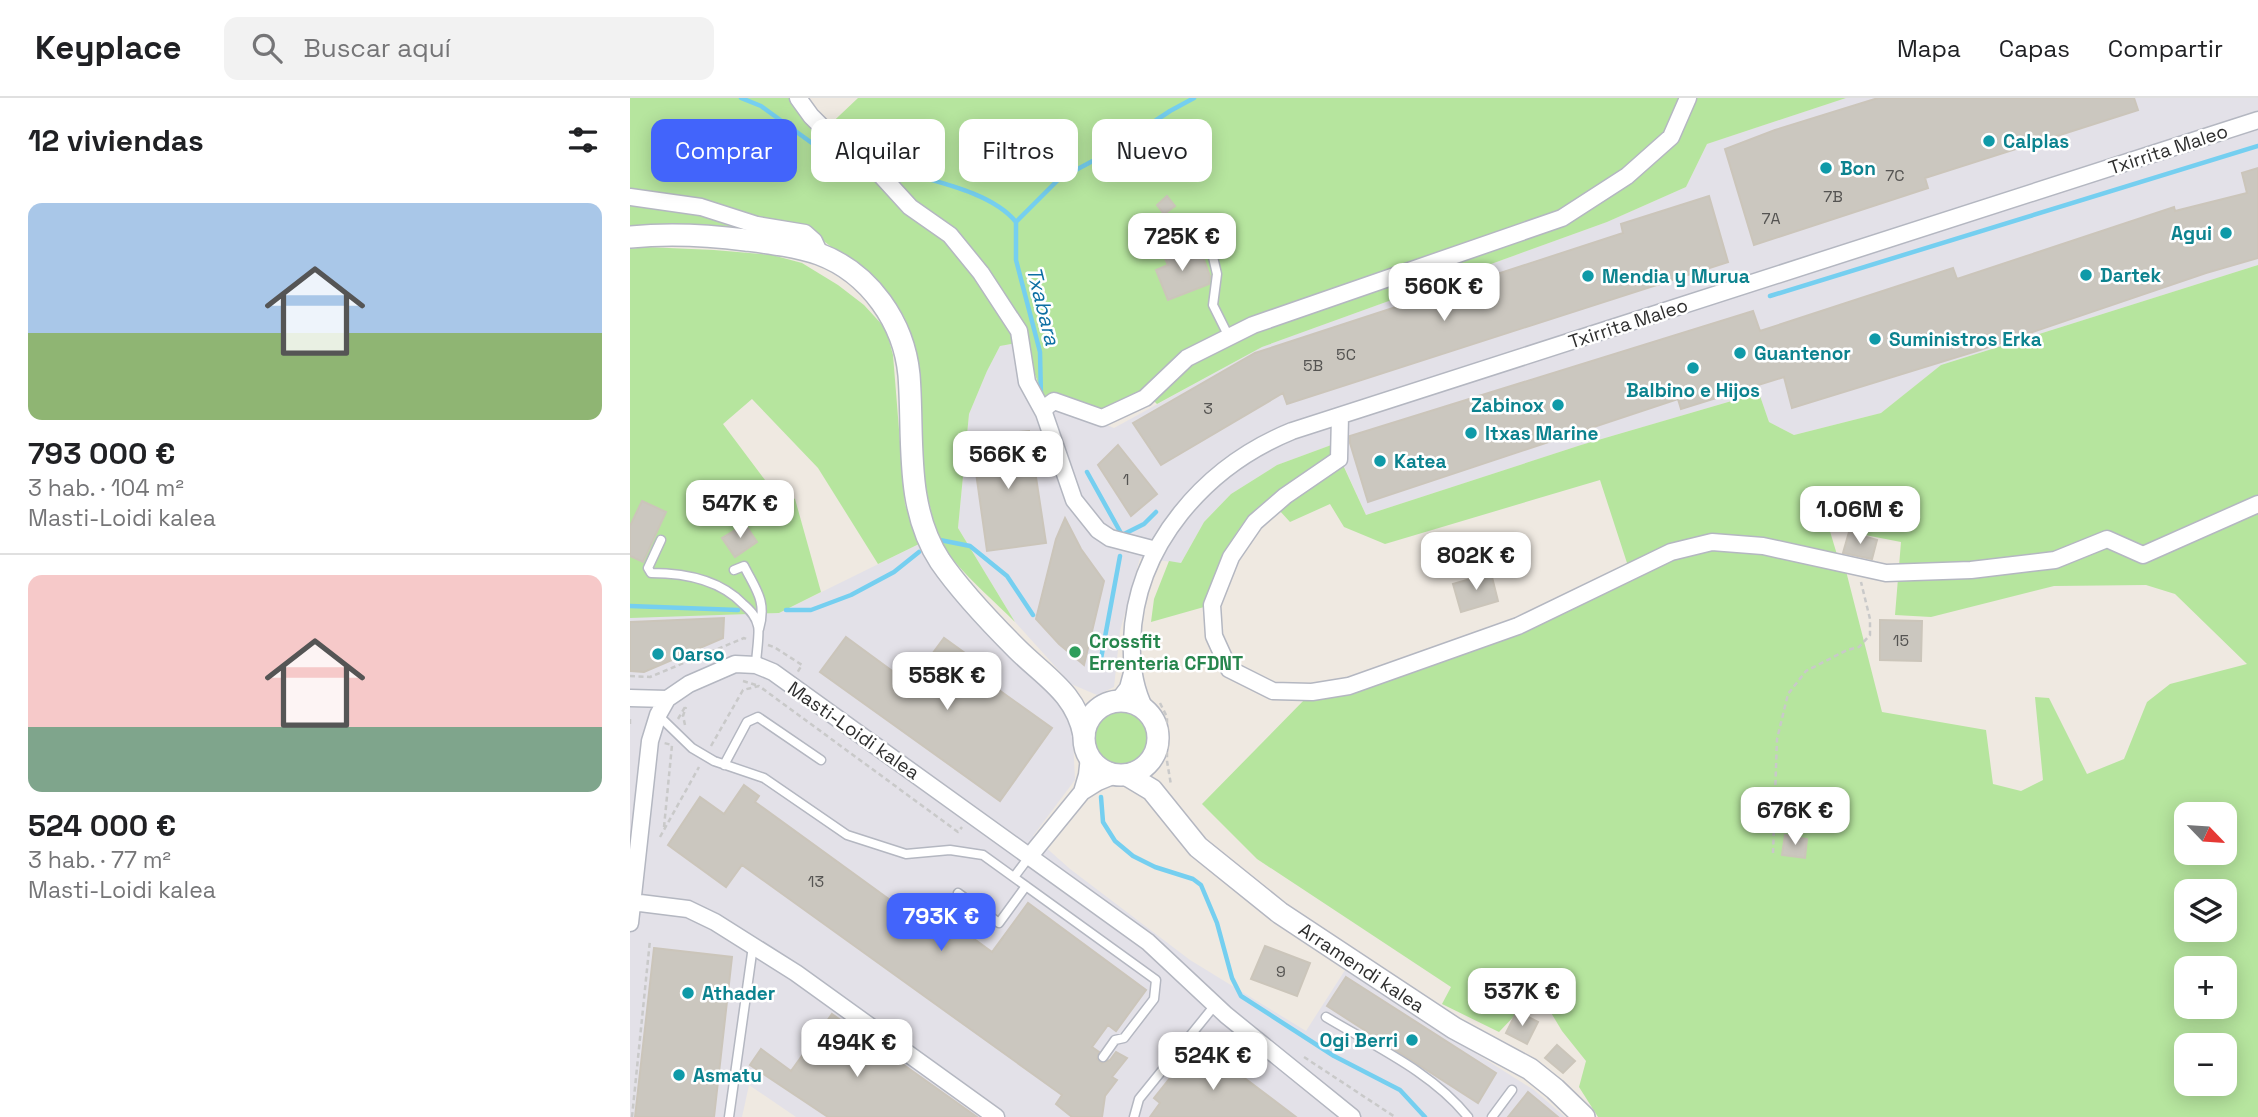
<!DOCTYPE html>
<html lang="es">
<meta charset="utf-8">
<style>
body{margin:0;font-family:"Space Grotesk",sans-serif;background:#f2f2f2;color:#202124;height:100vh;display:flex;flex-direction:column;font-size:26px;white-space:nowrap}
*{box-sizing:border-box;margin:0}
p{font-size:23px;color:#757577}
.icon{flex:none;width:38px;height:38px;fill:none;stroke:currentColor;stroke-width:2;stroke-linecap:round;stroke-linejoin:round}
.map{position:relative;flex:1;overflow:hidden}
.sheet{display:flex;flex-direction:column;background:#fff;width:630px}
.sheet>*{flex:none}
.guide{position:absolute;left:21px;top:21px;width:665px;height:63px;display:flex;gap:14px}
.needle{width:46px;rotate:115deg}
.fabs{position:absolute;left:1544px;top:704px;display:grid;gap:14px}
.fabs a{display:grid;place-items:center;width:63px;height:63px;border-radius:14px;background:#fff;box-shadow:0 4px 18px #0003;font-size:35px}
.price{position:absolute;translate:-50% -60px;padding:0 16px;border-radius:14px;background:#fff;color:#222;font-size:23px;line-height:46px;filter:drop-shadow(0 2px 4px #0008)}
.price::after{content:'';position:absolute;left:50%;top:42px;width:21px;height:16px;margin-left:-10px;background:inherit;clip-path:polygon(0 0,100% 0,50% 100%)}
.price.active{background:#4264fb;color:#fff}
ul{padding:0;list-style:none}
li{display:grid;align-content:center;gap:14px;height:371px;padding:0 28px}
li+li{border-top:2px solid #e0e0e0}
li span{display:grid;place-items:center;height:217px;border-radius:14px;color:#555}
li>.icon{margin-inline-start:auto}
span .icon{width:126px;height:126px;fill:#fffc;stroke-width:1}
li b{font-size:30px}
h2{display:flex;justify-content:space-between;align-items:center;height:84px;padding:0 28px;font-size:30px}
.pill{padding:0 24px;border-radius:14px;background:#fff;box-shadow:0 4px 18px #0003;font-size:24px;line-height:63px}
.pill.active{background:#4264fb;color:#fff}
header{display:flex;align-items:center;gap:42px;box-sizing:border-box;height:98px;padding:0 35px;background:#fff;border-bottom:2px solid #e0e0e0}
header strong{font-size:33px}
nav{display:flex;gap:38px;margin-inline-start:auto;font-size:24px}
.search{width:490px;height:63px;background:#f2f2f2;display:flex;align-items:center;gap:18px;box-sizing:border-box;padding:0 24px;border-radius:14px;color:#757577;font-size:26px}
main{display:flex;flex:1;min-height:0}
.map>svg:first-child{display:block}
.industrial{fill:#e3e1e8}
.green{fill:#b6e59e;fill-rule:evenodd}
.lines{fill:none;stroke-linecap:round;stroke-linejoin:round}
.stream{stroke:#75cff0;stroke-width:4.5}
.building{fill:#cbc7bf;stroke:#cbc5ba;stroke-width:2}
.lane-casing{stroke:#b4b7c1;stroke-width:11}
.street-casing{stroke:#b4b7c1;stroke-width:19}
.secondary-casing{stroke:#b4b7c1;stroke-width:24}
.path{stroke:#c9c9c9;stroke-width:2.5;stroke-dasharray:5 3.5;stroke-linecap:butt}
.lane{stroke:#fff;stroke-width:8}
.street{stroke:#fff;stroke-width:16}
.secondary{stroke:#fff;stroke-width:21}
.culture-dot{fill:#0f9aa8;stroke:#fff;stroke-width:2.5}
.leisure-dot{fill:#2e9e5b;stroke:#fff;stroke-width:2.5}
.labels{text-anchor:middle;stroke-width:5;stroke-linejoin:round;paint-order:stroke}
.number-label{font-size:16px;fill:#555452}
.culture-label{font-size:19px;font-weight:bold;fill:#0d838f;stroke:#fff;text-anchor:start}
.street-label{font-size:19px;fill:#2e2e2e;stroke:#fff}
.leisure-label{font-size:19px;font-weight:bold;fill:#27864d;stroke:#fff;text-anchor:start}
.water-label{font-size:21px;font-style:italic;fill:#0d6fa3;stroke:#fff}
</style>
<header>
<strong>Keyplace</strong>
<div class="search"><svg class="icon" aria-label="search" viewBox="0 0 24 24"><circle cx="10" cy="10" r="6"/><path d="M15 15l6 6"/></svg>Buscar aquí</div>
<nav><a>Mapa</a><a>Capas</a><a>Compartir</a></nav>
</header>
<main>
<section class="sheet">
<h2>12 viviendas<svg class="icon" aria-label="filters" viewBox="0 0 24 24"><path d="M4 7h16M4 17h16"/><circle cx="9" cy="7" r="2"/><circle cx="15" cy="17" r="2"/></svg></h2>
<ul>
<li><span style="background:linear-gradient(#a9c7e8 60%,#8fb573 0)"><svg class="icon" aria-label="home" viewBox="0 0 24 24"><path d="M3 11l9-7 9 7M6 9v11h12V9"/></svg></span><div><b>793 000 €</b><p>3 hab. · 104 m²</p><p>Masti-Loidi kalea</p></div></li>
<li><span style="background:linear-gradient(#f6c9c9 70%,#7fa58c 0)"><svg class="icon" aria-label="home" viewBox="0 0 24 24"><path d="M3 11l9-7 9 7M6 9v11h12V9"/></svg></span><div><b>524 000 €</b><p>3 hab. · 77 m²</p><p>Masti-Loidi kalea</p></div></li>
</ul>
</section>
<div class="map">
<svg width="1628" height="1019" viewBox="0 0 1628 1019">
<rect width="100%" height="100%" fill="#efe9e1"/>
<!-- industrial -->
<path class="industrial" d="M1216 0H1628V167L1311 267 1251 315 1164 337 1139 324 1129 295 951 347 736 417 704 346 647 367 601 396 574 424 551 465 510 460 490 533 484 589 467 597 441 586 385 524 328 430 339 316 357 273 370 248 393 244 414 301 484 330 632 249 977 124 1056 89 1077 46Z
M289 446 442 620 445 682 403 738 440 771 560 862 676 933 717 869 842 953 904 992 935 1019H166L119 987 112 1019H0V519L149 515Z"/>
<!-- green -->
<path class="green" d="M0 0H161L191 35 228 0H1216L1077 46 1056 89 977 124 632 249 527 306 514 293 472 313 414 301 393 244 370 248 357 273 339 316 328 430 385 524C365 504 343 485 325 464 296 430 292 365 290 322 289 288 290 255 276 223 258 181 209 159 177 129L0 95Z
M0 106 69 117 115 133 0 131Z
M16 149 84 152 142 157 172 165 208 187 234 207 256 231 263 257 275 406 289 446 248 466 188 370 122 301 93 326 138 386 165 401 191 494 149 515 0 520V151Z
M1628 167V1019H968L949 989 956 963 932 933 908 893 869 934 812 906 821 889 627 761 572 706 677 599 716 595 1043 460 1083 448 1133 452 1216 473 1252 614 1356 632 1363 686 1391 693 1413 682 1405 599 1419 600 1457 676 1494 661 1517 604 1540 586 1617 566 1545 496 1516 487 1424 488 1301 519 1265 517 1271 444 1199 430 1208 460 1083 439 998 468 970 382 755 446 714 429 700 406 660 424 649 412 713 367 736 417 951 347 1129 295 1139 324 1164 337 1251 315 1311 267ZM1556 716H1594V754H1556ZM1556 793H1594V831H1556ZM1556 870H1594V908H1556ZM1556 947H1594V985H1556Z
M704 346 700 361C676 377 639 397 620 417 597 443 585 477 574 509L521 524 524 501 539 463 551 465 574 424 601 396 647 367Z
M463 640a28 28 0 1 1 56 0a28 28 0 1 1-56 0Z"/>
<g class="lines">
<!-- stream -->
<path class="stream" d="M111 0 131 8 186 48 230 61
M263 71C301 83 361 93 386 124
M386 124 429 81 472 58 540 13 564 0
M386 124V162L410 254 411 299
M1140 198 1628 48
M457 374 492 437 514 426 526 414
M310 442 340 448 377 478 403 517
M0 508 108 512
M156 512H181L221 497 264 474 289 454
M470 566 490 458
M471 699 473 724 485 743 503 758 525 769 563 781 571 787 587 825 602 880 611 898 704 958 770 992 795 1019"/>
</g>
<!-- building -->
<path class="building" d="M1248 0H1504L1508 12 1295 80 1298 90 1124 147 1095 51 1145 32Z
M1628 70V160L1576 175 1350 252 1162 310 1154 279 1051 311 1048 301 738 404 720 345V338L1123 213 1130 233 1323 170 1327 181 1544 109 1545 113 1617 95 1612 75Z
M537 98 545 108 534 116 527 107Z
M1079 98 1098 164 657 306 653 295 531 367 503 325 625 255 993 135 991 126Z
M544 147 551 162 571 154 580 178 579 186 538 202 526 172 538 167 531 152Z
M399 333 416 445 357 453 341 339Z
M488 347 527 396 501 418 468 367Z
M12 403 36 414 13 464 0 458V428Z
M435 420 451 451 474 483 454 567 429 546 406 521 426 441Z
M115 426 127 444 105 459 92 440Z
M1219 434 1247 442 1242 461 1213 455Z
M861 475 868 503 831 514 823 486Z
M94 520 93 540 14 574 0 573V524Z
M1250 522 1292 523 1291 563 1250 562Z
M216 539 280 586 314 540 368 579 362 587 422 630 370 703 190 574Z
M114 687 129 698 125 704 318 844 329 830 362 854 398 805 516 892 486 933 478 927 462 949 469 954 467 961 472 965 480 962 486 954 497 960 482 979 487 982 475 998 472 1019H442L426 1006 432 997 112 767 96 789 38 747 70 699 94 716Z
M1155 737 1177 741 1175 760 1152 757Z
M635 848 680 865 667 898 621 881Z
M24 850 102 859 84 1019H5Z
M716 879 866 975 848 1005 697 908Z
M887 913 908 924 897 946 876 935Z
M202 916 347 1019H198L120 967 131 951 161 973Z
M568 945 666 1019H520L530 1005 524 1000Z
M927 947 945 963 933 975 915 960Z
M898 994 928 1019H878Z"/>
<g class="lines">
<defs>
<path id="lane" d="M583 159 587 176 583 207 599 239
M31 442 18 470 21 475C54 475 89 481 113 506 120 512 126 518 128 528 130 534 126 558 126 567
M104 472 114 468C126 492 137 503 129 531
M29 618 62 650 84 663 134 680 217 737 276 756 320 752 353 757 526 882 524 901 494 940 485 942 473 959
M94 667 117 624 128 619 191 662
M384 779 399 759
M328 795 369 825 396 788
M696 919C744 948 802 974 838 1019
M99 1019 123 848
M504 1019 509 1001 585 907
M862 1019 882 992"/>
<path id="street" d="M168 0 181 18 196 33 227 51 280 109 320 137 351 175 389 233 397 284 414 315 444 402 468 432 480 440 526 452
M0 99 71 109 127 127 175 135 184 143 190 156
M414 315 416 309 424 303 472 320 515 300 557 260 623 227 932 120 997 78 1041 39 1058 0
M710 318 709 361 655 398 625 424 601 459 582 507 584 538 599 571 643 593 682 594 719 588 888 528 1041 454 1082 444 1133 448 1256 475 1341 472 1425 462 1477 441 1513 457 1628 406
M0 600 37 601 59 586 105 566 126 567 143 574 518 844 596 917 722 1019
M488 603 498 590 502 575
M515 611C504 589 501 567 502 543 505 447 576 368 662 333L1628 22
M452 694 457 677 459 659
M399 759 452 694 468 684 485 677
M2 804 58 811 85 824 166 875 366 1019
M0 825 20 643 28 617 37 601"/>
<g id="secondary">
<path d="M0 139C39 135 77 137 116 142 140 145 166 148 189 156 240 175 274 225 279 277 284 340 274 408 310 463 332 495 360 524 387 551 415 579 446 595 454 637"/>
<circle cx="491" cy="640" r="37"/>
<path id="s1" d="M497 677 522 692 568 749 650 815 824 930 900 971 925 991 954 1019"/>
</g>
</defs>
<!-- lane casing -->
<use href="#lane" class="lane-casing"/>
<!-- street casing -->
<use href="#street" class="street-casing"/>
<!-- secondary casing -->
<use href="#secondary" class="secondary-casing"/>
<!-- path -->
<path class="path" d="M138 547 144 549 172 567 167 575
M0 578 20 579 114 540 118 542
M113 583 126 587
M530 605 537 619V663L541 687
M0 621V629
M48 621 55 609
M55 627 53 618 56 609
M81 648 113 592 129 588 328 734 332 729
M34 729 42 647 34 645
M30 739 69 669
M1143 755 1147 641 1158 596 1176 573 1217 552 1229 549 1240 537V521L1231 484
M674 959 765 1019
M2 1019 20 842"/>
<!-- lane -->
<use href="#lane" class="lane"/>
<!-- street -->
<use href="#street" class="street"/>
<!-- secondary -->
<use href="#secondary" class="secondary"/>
</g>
<!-- markers -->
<g class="culture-dot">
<circle cx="1359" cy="43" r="7"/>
<circle cx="1196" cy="70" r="7"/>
<circle cx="1596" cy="135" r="7"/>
<circle cx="1456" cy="177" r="7"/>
<circle cx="958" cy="178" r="7"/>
<circle cx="1245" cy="241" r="7"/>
<circle cx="1110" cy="255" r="7"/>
<circle cx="1063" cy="270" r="7"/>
<circle cx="928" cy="307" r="7"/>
<circle cx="841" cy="335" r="7"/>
<circle cx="750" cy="363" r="7"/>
<circle cx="28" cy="556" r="7"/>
<circle cx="58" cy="895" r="7"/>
<circle cx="782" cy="942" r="7"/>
<circle cx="49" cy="977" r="7"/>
</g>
<circle class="leisure-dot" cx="445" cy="554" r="7"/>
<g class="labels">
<!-- number labels -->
<g class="number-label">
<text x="1265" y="83">7C</text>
<text x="1203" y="104">7B</text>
<text x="1141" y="126">7A</text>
<text x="716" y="262">5C</text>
<text x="683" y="273">5B</text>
<text x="578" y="316">3</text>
<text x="496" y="387">1</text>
<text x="1271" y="548">15</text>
<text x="186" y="789">13</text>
<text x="651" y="879">9</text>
</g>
<!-- culture labels -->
<g class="culture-label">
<text x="1373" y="50">Calplas</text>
<text x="1210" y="77">Bon</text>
<text x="1582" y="142" text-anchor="end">Agui</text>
<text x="1470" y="184">Dartek</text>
<text x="972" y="185">Mendia y Murua</text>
<text x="1259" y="248">Suministros Erka</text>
<text x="1124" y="262">Guantenor</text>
<text x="1063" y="299" text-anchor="middle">Balbino e Hijos</text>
<text x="914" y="314" text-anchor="end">Zabinox</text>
<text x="855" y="342">Itxas Marine</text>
<text x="764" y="370">Katea</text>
<text x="42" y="563">Oarso</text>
<text x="72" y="902">Athader</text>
<text x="768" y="949" text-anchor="end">Ogi Berri</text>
<text x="63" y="984">Asmatu</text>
</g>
<!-- street labels -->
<g class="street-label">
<text transform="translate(1538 51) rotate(-18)" y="7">Txirrita Maleo</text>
<text transform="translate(998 225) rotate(-18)" y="7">Txirrita Maleo</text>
<text transform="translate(224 632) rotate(35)" y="7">Masti-Loidi kalea</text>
<text dy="7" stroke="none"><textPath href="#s1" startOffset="306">Arramendi kalea</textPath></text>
</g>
<!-- leisure labels -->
<g class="leisure-label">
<text x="459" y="550">Crossfit<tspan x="459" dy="22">Errenteria CFDNT</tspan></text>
</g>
<!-- water labels -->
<g class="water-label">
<text transform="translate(413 208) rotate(76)" y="7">Txabara</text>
</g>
</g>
</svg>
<div class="fabs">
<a><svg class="needle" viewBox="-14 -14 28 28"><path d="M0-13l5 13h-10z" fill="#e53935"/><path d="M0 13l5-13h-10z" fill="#757577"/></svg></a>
<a><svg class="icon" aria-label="layers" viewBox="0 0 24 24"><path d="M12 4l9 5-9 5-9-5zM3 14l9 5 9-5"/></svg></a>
<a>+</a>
<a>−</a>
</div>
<b class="price" style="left:552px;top:175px">725K €</b>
<b class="price" style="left:814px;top:225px">560K €</b>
<b class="price" style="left:378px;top:393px">566K €</b>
<b class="price" style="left:110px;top:442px">547K €</b>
<b class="price" style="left:1230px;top:448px">1.06M €</b>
<b class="price" style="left:846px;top:494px">802K €</b>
<b class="price" style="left:317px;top:614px">558K €</b>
<b class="price" style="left:1165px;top:749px">676K €</b>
<b class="price active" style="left:311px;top:855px">793K €</b>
<b class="price" style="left:892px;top:930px">537K €</b>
<b class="price" style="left:227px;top:981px">494K €</b>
<b class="price" style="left:583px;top:994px">524K €</b>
<div class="guide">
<a class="pill active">Comprar</a>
<a class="pill">Alquilar</a>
<a class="pill">Filtros</a>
<a class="pill">Nuevo</a>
</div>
</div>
</main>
